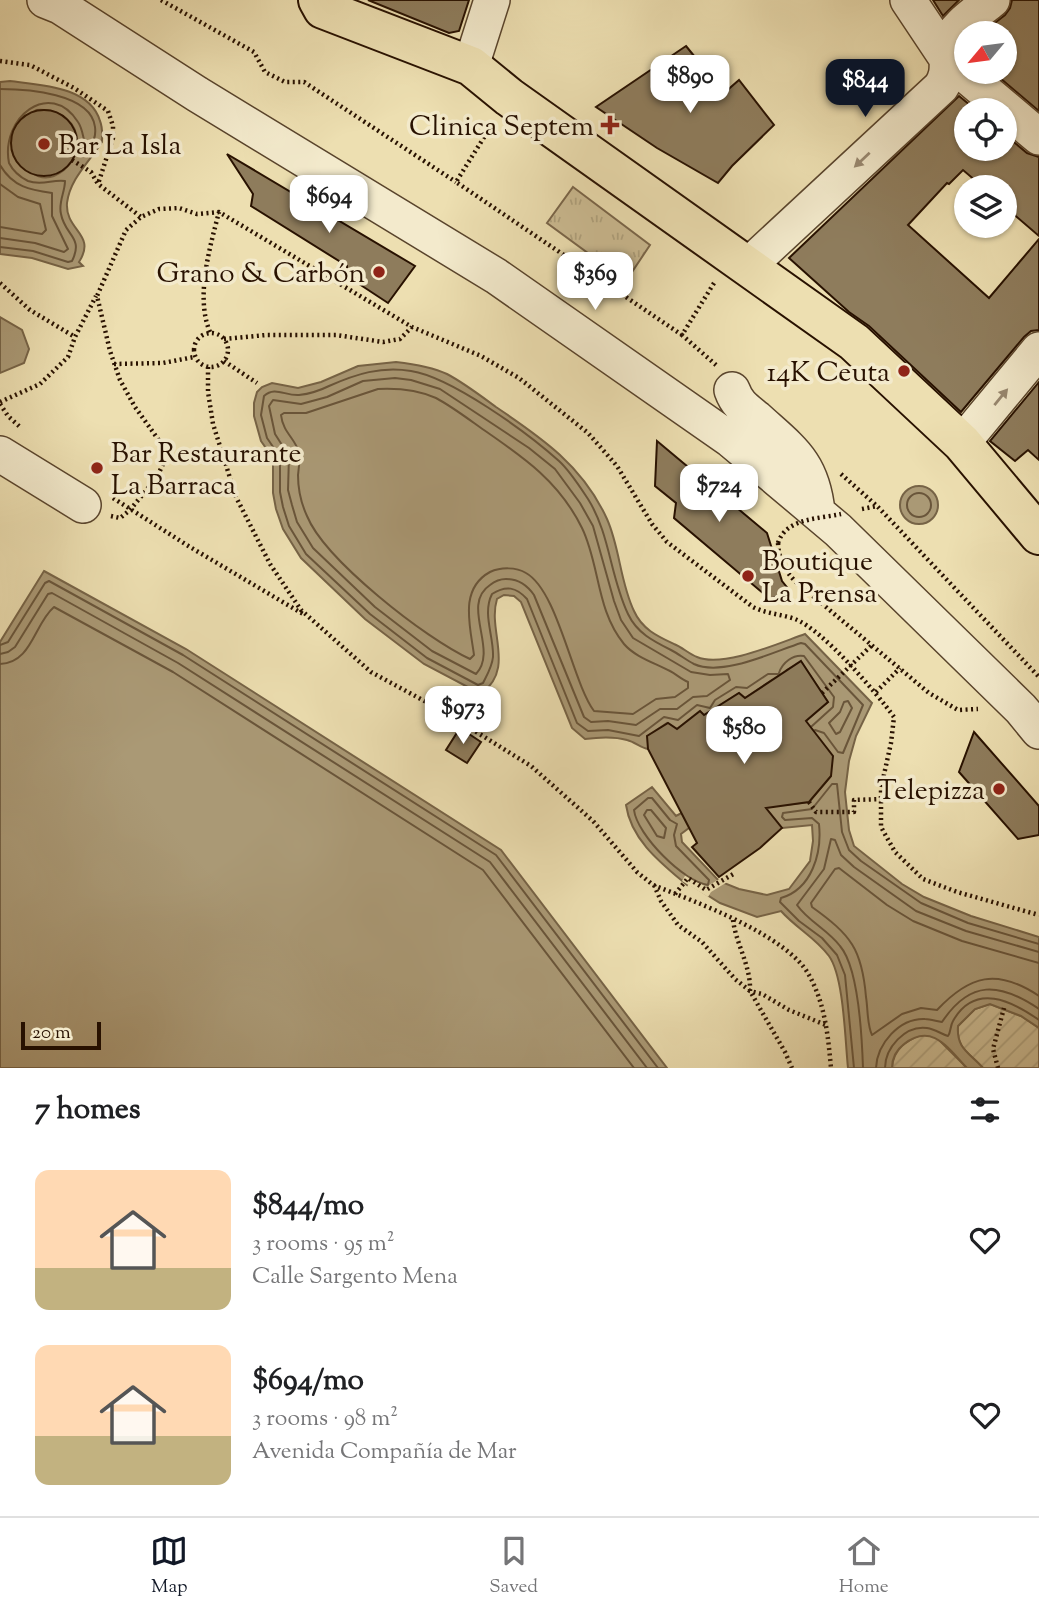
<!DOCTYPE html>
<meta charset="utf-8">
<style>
body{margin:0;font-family:"Sorts Mill Goudy",serif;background:#f2f2f2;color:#202124;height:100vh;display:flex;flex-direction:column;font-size:26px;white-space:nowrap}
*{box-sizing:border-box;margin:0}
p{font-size:23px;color:#757577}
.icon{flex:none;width:38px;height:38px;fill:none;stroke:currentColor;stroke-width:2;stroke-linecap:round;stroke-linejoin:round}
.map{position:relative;height:1068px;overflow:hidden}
.side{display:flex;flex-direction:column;background:#fff;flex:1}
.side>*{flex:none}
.needle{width:46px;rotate:241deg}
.tools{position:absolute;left:954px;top:21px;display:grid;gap:14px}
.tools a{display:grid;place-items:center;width:63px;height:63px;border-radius:50%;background:#fff;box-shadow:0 2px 5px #0004;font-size:35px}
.scale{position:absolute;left:21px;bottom:18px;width:80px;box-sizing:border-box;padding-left:7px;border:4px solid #281100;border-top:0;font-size:19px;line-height:24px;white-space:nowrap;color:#281100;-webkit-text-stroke:5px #f3eacc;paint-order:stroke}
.price{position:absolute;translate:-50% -60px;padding:0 16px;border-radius:14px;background:#fff;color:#222;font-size:23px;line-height:46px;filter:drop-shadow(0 2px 4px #0008)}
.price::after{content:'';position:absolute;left:50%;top:42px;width:21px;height:16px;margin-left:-10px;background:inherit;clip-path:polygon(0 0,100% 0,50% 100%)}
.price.current{background:#111827;color:#fff}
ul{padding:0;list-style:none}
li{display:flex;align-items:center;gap:21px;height:175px;padding:0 35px}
li span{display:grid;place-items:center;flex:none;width:196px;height:140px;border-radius:14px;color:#555}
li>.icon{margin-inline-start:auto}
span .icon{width:84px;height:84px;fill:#fffc;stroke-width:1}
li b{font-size:30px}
h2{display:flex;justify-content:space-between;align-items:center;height:84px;padding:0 35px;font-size:30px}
.tab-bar{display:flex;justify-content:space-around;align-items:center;height:98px;border-top:2px solid #e0e0e0;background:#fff;font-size:19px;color:#757577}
.tab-bar a{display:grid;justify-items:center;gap:4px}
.tab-bar .current{color:#111827}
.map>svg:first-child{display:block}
.grass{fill:url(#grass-tufts);stroke:#7a664a;stroke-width:2}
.garden{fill:url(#garden-furrows);stroke:#7a664a;stroke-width:2}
.water{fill:#aa9975;stroke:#766346;stroke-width:2;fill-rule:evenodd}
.pier{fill:#eddfb1}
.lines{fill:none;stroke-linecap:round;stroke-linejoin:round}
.shore{stroke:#69553a;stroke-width:2}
.building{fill:#8e7c5c;stroke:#281100;stroke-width:2}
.minor-casing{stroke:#59442c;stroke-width:38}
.major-casing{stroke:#281100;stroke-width:42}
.path{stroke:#281100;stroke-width:4.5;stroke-dasharray:2 3.5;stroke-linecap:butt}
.minor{stroke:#f3eacc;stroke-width:35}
.major{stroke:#eddfb1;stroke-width:38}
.path-bridge{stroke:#281100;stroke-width:4.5;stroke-dasharray:2 3.5;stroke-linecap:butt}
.oneway{fill:#988870}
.poi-dot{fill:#8f2418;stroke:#f3eacc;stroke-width:2.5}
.labels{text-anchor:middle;stroke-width:7;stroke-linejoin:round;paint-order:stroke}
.poi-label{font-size:28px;fill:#281100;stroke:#f3eacc;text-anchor:end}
</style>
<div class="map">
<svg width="1039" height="1068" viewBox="0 0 1039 1068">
<defs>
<pattern id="grass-tufts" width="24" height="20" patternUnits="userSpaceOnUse" patternTransform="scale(1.75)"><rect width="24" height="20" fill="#ccbc93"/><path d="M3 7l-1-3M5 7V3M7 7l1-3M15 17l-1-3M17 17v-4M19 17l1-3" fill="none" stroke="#afa17d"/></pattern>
<pattern id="garden-furrows" width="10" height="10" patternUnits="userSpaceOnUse" patternTransform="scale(1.75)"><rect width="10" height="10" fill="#ccbc93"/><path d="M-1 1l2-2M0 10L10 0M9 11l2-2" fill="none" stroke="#afa17d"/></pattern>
</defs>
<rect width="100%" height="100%" fill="#eddfb1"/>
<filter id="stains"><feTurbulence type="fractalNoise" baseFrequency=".00286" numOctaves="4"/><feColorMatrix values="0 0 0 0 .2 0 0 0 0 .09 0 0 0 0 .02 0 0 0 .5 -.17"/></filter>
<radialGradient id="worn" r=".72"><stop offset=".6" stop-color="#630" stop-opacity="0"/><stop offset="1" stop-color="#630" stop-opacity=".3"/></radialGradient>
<!-- grass -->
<path class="grass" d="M573 187 650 245 626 281 547 223Z"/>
<!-- garden -->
<path class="garden" d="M990 1004 1021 1016 1039 1028V1068H983C969 1052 956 1049 958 1026L975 1009Z
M923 1034 936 1037 967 1068H892C893 1049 907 1040 923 1034Z"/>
<!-- water -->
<path class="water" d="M10 81C39 85 90 86 100 121 103 128 102 135 102 142 89 162 70 179 67 203 65 231 97 234 79 262L83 266 68 269 32 258 0 254V82ZM36 110C58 108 80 122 77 147 76 156 71 164 64 170 26 200 0 131 36 110Z
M0 317 22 330 29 349 24 363 0 373Z
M396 362C413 364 432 367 447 374 464 383 481 396 496 407 542 438 583 466 607 519 620 548 620 582 634 611 642 629 657 636 674 644 682 647 689 654 697 657 723 668 779 643 805 634L872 703 856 736 849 761 845 792 849 830 854 846 902 884 924 897 971 916 1039 937V1028L1021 1016 990 1004 975 1009 958 1026C956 1049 970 1053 983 1068H967C948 1048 932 1022 904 1044 896 1050 892 1058 892 1068H848C845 1040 844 977 829 956 816 938 796 928 781 911L757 917 720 903 688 883 687 885C661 863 631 840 626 805L652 787 676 816 735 785 785 805 809 802 831 776 801 724 828 702 801 662 787 670 796 686 783 694 772 680 745 698 739 693 719 706 716 730 700 711 677 729 667 723 648 736V749C641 748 635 742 627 740 613 736 600 737 585 739L572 728 521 602 514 596 504 595 497 599C487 631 516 668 481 694L424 664 365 619 301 558 283 529 276 509 273 493V458L261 441 254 416V403L257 392 262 387 272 383 298 388 321 382 358 366ZM709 813 782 828 812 825 813 841 810 861 789 889 767 895 739 889 719 881 682 842 681 834Z
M900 505a19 19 0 1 1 38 0a19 19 0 1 1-38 0Z
M44 571 186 649 501 850 667 1068H0V642Z"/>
<!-- pier -->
<path class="pier" d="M686 874 706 887 721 878 729 881 711 892 708 897 682 881Z"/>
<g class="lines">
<!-- shore -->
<path class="shore" d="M0 89C26 89 91 93 95 127 96 135 95 141 89 147H86C83 139 83 129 78 122 50 78 0 118 9 163 13 171 20 177 28 181 42 186 53 179 65 181 65 192 58 203 61 214 65 236 84 237 72 261L68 262 33 251 0 247
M0 165C13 187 30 190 52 193V216L68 249 64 252 35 243 0 238
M0 184 18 197 40 204 46 230 42 234 0 227
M395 378 411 380 440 389 529 448 555 469 580 503 593 526 614 601 621 620 633 638 691 672 710 675 728 674 730 680 707 696 693 697 677 709H660L636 725 608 721 591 722 584 717 534 595C527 585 518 579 506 579 500 579 495 581 490 585 460 605 499 650 476 674L432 651 375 607 313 548 297 522 292 505 288 490 289 456 275 434 269 406 273 400 301 404 327 397 363 381Z
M378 389C398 388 418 390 436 398 451 406 467 418 481 428 523 457 559 481 582 528 600 565 596 610 624 644 635 657 655 663 670 671 676 674 681 679 688 682V688L675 697 656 699 633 714 594 711C572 681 558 591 526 573 516 567 501 567 490 572 459 589 470 625 474 655L470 659C426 639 325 560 307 516 301 503 298 489 298 475 299 467 300 460 299 453 296 439 283 433 281 415L284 413H306Z
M907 505a12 12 0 1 1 24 0a12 12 0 1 1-24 0Z
M0 645 8 642 45 583 49 581 183 655 496 855 658 1068
M0 654 8 652 15 647 48 594 52 593 178 663 490 862 647 1068
M0 664C32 663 34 624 54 607L173 672 483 870 634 1068
M779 673C782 663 793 654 804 656L834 697 833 707 812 726
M778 674H768L747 688 736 687 715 700 710 708 697 705 678 720 664 717 639 736 608 730 588 731 577 723 527 599C516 587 506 585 492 594 482 614 494 636 493 657 492 667 487 675 483 683L478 685 427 658 370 614 306 554 289 526 283 507 280 492V457L267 438 261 415 264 396C275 386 285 396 299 395 308 394 321 390 329 386 356 374 381 366 411 371 451 377 528 433 559 461 570 471 580 487 588 499 610 534 610 576 628 614 637 633 653 641 671 650 679 654 686 660 694 664 722 677 773 652 801 643L805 644 863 705 843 753 838 752 824 733 815 730
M848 701 852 708 840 732 836 734 829 723 840 712 844 702Z
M648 798H652L670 820 677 824 674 835 676 846 709 880 708 885C684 882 637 835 634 810Z
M647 810H651L666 828 664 838 657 836 644 815Z
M1039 963 962 941 913 921 887 905 839 868 835 869 811 903 812 907C851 935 862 949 866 997 868 1009 867 1025 872 1035L902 1014 921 1008 937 1010C970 975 997 968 1039 996
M854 1068 845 975 837 955 822 938 799 921 780 902 781 898C812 889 822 853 819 824L812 818 785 820 782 817 783 813 812 809 832 784H837L842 832 849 850 861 861 921 903 968 923 1039 944
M863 1068C862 1038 859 968 840 946 828 930 808 921 797 905L824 869 831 839 835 840 841 855 854 867 916 911 966 931 1039 952
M876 1068C877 1044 899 1018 925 1019 930 1019 936 1021 942 1022 970 980 999 982 1039 1009
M885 1068C885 1048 905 1025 927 1028 935 1029 941 1034 948 1036 951 1032 950 1026 953 1021 975 982 1012 1001 1039 1020"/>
</g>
<!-- building -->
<path class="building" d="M368 0H469L459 31 449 33Z
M933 0H959L943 16Z
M1012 0H1039V111L993 72H1004V33H982L1005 15 1010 8Z
M686 46 724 93 739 80 774 125 732 166 718 183 657 148 596 107Z
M959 96 976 110H966V149H1004V134L1027 153 1039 157V236L1004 206V187H983L963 170 949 184 947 183 908 225 989 298 1039 239V330L1031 331 1024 337 961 412 869 326 849 312 789 258Z
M11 143a33 33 0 1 1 66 0a33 33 0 1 1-66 0Z
M227 154 415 266 388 303 347 276V266L251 206 253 194Z
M1039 382V460L1028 450 1015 461 990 441Z
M657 441 767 533 782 581 790 591 770 599 674 518 676 503 655 486Z
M801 661 828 702 806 721 833 756 831 776 809 802 766 808 782 828 760 848 719 877 692 847 697 843 648 749 647 736 668 723 677 729 700 711 704 715 739 693 745 698Z
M460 728 481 742 467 763 446 750Z
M974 732 1039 806V835L1018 839 959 772Z"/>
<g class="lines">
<defs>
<path id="minor" d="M45 0 60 6 197 94 496 276 731 440 838 530 1021 709 1039 731
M908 0 948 60 1039 137
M471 66 492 0
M748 266 941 87C952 70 944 61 949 44 954 26 979 11 992 0
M732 390C737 404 745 409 756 418 791 450 812 462 817 512
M962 443 1039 350
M0 454 83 505"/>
<path id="major" d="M318 0 323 9 471 66 509 97 854 342 962 443 1039 535"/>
</defs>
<!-- minor casing -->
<use href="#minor" class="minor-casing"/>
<!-- major casing -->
<use href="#major" class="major-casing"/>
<!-- path -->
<path class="path" d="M161 0 254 52 265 72 285 82H304L456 182
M0 61 30 65 74 88 108 111 113 126V138L98 184
M493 123 456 182 682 335
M72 160 91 172 98 184 141 217
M0 283 30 310 75 337
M714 283 682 335 716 365
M210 332C195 297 210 247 219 212
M194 350a17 17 0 1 1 34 0a17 17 0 1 1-34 0Z
M224 339 266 335H336L383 342 400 339 412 327
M224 361 257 383
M114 364 163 363 194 357
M208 367V392L213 424 236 497 270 564 301 610 371 672 441 710 531 766 593 821 637 872 653 885C696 902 787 935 809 975 825 1004 828 1035 831 1068
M0 402 40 384 68 357 75 337 96 296
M0 404 8 416 20 427
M841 474 877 506
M113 498 190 547 303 614
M862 509 877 506 1039 677
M111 516 120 518 130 510 157 477 164 462 163 446 135 407 120 380 110 351 97 296 126 230 141 217 159 209 179 208 197 214 219 212 412 327 481 356 519 378 588 433 617 466 652 524 667 542 753 607C767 614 781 614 795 619 823 630 876 692 894 717L891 743 881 788V827L895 852 923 879 957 892 1039 915
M778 543C779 560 784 570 796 582L929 693 958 710 978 709
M876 692 900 668
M809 802 816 812H854V800L881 799
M654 885 661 901 678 925 702 942 735 979 750 991 785 1052 792 1068
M675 894 688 878 706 890 735 873
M733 920C736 944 751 966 750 991L762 994 789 1010 826 1025
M998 1068 993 1049 1004 1008"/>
<!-- minor -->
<use href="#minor" class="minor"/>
<!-- major -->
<use href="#major" class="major"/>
<!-- path-bridge -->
<path class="path-bridge" d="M778 543C786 518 818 519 841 514
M822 693 872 645"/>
</g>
<!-- one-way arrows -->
<defs><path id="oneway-solid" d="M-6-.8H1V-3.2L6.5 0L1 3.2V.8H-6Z" transform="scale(1.75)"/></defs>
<g class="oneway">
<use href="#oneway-solid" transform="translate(862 160) rotate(137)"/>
<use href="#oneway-solid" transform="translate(1001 397) rotate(-51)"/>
</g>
<!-- markers -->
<g class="poi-dot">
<path d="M606.5 114.5h7v7h7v7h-7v7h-7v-7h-7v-7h7z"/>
<circle cx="44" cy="144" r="7"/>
<circle cx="379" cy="272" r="7"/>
<circle cx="904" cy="371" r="7"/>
<circle cx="97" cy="468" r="7"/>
<circle cx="748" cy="576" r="7"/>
<circle cx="999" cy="789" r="7"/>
</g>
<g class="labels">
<!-- poi labels -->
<g class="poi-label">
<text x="594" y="135">Clinica Septem</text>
<text x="58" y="154" text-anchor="start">Bar La Isla</text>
<text x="365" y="282">Grano &amp; Carbón</text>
<text x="890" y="381">14K Ceuta</text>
<text x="111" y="462" text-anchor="start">Bar Restaurante<tspan x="111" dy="32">La Barraca</tspan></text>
<text x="762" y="570" text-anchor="start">Boutique<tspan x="762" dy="32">La Prensa</tspan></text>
<text x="985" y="799">Telepizza</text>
</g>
</g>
<rect width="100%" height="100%" filter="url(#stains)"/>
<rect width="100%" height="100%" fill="url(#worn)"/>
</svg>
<div class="tools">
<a><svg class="needle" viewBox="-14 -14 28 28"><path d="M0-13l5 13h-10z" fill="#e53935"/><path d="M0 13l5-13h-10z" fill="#757577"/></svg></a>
<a><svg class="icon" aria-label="locate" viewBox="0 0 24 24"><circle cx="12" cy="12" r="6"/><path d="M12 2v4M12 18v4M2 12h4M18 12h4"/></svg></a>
<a><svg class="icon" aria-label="layers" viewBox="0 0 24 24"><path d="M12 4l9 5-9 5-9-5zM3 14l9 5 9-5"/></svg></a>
</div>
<div class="scale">20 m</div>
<b class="price" style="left:690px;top:115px">$890</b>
<b class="price current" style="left:865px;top:119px">$844</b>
<b class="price" style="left:329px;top:235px">$694</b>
<b class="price" style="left:595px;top:312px">$369</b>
<b class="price" style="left:719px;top:524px">$724</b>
<b class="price" style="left:463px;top:746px">$973</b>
<b class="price" style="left:744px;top:766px">$580</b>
</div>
<section class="side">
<h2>7 homes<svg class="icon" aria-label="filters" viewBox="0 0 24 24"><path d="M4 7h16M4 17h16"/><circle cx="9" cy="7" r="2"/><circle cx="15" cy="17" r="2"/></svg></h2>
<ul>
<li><span style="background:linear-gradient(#ffd9b3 70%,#c2b280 0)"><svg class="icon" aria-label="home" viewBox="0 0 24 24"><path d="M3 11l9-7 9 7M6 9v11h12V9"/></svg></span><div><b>$844/mo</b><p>3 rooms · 95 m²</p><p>Calle Sargento Mena</p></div><svg class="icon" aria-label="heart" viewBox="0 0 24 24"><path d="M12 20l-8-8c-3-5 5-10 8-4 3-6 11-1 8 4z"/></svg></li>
<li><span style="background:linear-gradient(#ffd9b3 65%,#c2b280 0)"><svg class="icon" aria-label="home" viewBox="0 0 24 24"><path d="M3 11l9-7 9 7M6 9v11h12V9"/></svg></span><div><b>$694/mo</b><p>3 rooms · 98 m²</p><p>Avenida Compañía de Mar</p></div><svg class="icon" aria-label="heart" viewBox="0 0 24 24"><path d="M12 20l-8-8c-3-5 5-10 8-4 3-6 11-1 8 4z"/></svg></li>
</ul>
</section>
<nav class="tab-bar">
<a class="current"><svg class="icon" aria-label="map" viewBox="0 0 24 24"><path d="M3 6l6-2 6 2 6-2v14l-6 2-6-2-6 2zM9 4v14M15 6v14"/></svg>Map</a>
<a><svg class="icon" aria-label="saved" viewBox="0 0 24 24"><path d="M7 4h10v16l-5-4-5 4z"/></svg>Saved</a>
<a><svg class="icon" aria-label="home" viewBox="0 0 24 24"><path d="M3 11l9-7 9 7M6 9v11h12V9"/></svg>Home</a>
</nav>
